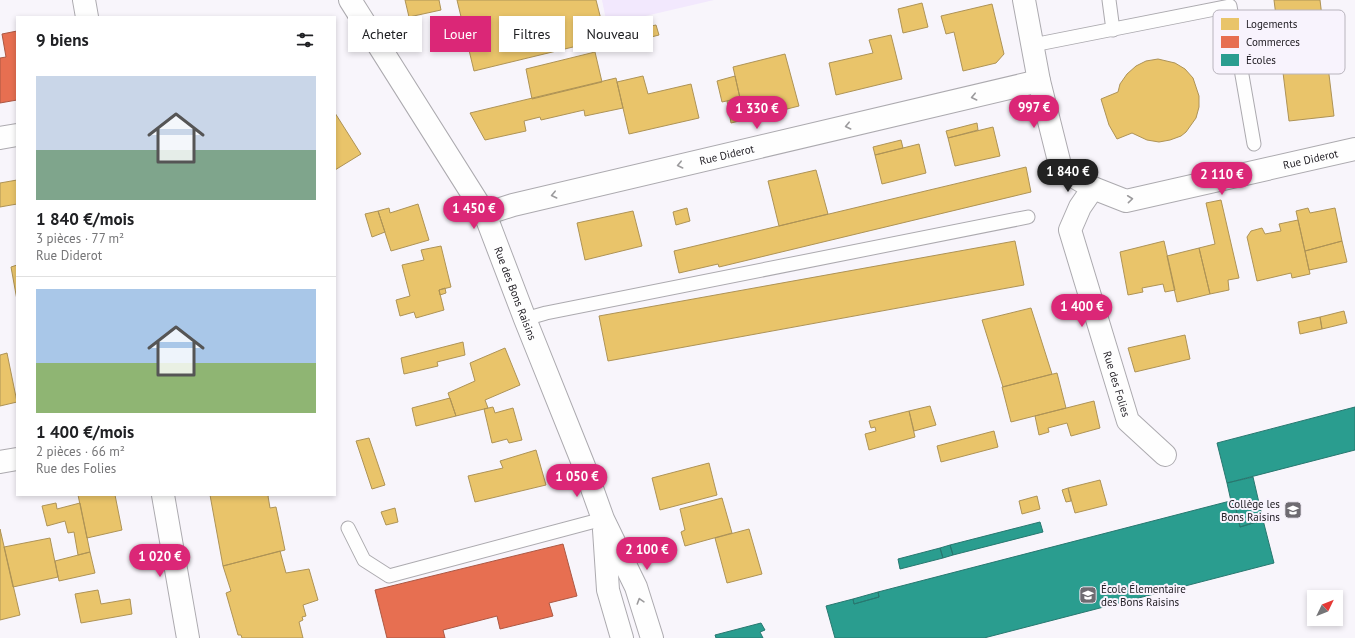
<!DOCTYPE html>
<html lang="fr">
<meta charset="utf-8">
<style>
body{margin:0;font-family:"PT Sans",sans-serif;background:#f6f6f6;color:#202124;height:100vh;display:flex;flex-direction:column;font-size:15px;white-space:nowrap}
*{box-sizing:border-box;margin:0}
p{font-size:13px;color:#757577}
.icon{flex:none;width:22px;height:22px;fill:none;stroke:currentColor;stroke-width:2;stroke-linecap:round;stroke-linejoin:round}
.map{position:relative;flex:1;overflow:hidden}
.drawer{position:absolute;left:16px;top:16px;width:320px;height:480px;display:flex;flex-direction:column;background:#fff;border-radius:0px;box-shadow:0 2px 6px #0003}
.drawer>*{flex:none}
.guide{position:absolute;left:348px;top:16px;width:380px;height:36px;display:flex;gap:8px}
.needle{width:26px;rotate:47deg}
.controls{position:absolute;left:1307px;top:590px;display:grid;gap:8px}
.controls a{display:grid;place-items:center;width:36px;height:36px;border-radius:0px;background:#fff;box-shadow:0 2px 6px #0003;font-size:20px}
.price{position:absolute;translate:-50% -34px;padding:0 9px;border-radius:14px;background:#db2777;color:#fff;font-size:13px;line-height:26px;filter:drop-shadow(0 1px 2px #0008)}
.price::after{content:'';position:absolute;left:50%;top:24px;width:12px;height:9px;margin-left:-6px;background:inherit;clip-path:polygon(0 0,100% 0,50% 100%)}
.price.on{background:#222;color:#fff}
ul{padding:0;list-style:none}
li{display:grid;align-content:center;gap:8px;height:212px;padding:0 20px}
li+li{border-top:1px solid #e0e0e0}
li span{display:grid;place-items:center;height:124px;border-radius:0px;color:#555}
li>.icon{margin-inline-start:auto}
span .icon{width:72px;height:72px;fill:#fffc;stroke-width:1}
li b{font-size:17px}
h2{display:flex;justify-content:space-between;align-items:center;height:48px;padding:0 20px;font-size:17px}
.chip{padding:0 14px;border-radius:0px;background:#fff;box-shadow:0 2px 6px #0003;font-size:14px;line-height:36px}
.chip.on{background:#db2777;color:#fff}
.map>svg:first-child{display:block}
.green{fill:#f2e8fd}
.homes{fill:#e9c46a;stroke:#ae9356}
.shops{fill:#e76f51;stroke:#ac5844}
.schools{fill:#2a9d8f;stroke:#287870}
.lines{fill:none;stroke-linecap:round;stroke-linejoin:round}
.service-casing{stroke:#acaaaf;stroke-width:15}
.minor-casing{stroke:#acaaaf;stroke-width:24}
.tertiary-casing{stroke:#acaaaf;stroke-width:24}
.service{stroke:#fefefe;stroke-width:13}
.minor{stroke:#fefefe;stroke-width:22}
.tertiary{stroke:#fefefe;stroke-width:22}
.oneway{stroke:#9c9b9d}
.labels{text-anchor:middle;stroke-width:4;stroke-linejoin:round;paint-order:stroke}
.street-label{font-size:11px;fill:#242127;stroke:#f8f3fd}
.poi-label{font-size:11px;fill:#242127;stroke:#f8f3fd;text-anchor:end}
.key{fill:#f8f3fd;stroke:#b8b4bd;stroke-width:1}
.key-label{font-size:11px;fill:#242127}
</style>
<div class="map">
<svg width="1355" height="638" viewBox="0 0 1355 638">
<rect width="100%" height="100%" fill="#f8f5fb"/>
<!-- green -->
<path class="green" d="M602 0H714L607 25Z"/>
<!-- homes -->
<path class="homes" d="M405 0H439L441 10 409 17Z
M457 0H596L606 39 474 71Z
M1274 0H1320L1334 116 1289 121Z
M922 3 928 27 903 33 898 9Z
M992 4 1004 54 996 63 963 71 954 32 946 34 941 16Z
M656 25 659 35 636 41 633 30Z
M891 35 902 79 836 95 829 63 873 53 869 40Z
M595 52 602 82 532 99 526 69Z
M785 54 799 106 731 123 727 101 740 98 733 67Z
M1158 59 1175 63 1185 69 1193 78 1199 96V107L1196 118 1186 132 1181 136 1170 140 1159 142 1147 140 1132 133 1117 139 1109 125 1101 99 1118 92 1120 84 1127 74 1136 66 1146 61Z
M643 76 648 94 691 84 699 118 629 134 617 82Z
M735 76 740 98 722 102 717 81Z
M616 78 623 108 585 116 584 110 541 120 540 117 524 121 526 131 485 140 470 113Z
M335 113 361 154 335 170Z
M977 123 978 130 948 138 946 131Z
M993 127 1000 156 955 166 948 138Z
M901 140 903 148 875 155 873 147Z
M919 144 926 173 882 184 875 155Z
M1026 167 1031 192 719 267 718 264 679 273 674 251Z
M816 170 828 214 779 226 768 181Z
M17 180V204L0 207V183Z
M1221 200 1239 278 1228 280 1229 290 1210 294 1199 248 1215 244 1206 203Z
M418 204 429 240 391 251 378 211 389 208 390 213Z
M687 208 690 221 676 225 673 212Z
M1308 208 1310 213 1335 208 1342 241 1305 251 1296 211Z
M378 211 385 232 372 237 365 214Z
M633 211 642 246 585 260 577 223Z
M1298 220 1310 274 1292 278 1291 273 1257 281 1247 237 1251 231 1262 228 1265 234 1281 231 1279 224Z
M1015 241 1024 285 608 361 599 316Z
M1164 241 1175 290 1165 292 1163 284 1142 288 1143 292 1128 295 1120 252Z
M1342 241 1347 262 1309 270 1305 251Z
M441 246 451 287 439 290 444 310 416 318 414 312 400 316 396 300 410 296 402 265 424 260 421 250Z
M1199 248 1210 294 1177 302 1167 256Z
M17 265V300L11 267Z
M445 288 446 293 440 295 439 290Z
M1031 308 1052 374 1003 387 982 320Z
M1344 311 1347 323 1322 329 1320 317Z
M1320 317 1322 329 1300 334 1298 322Z
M1185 335 1190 359 1135 372 1128 348Z
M463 342 465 355 437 362 438 366 404 374 401 358Z
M505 348 520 385 485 400 488 408 456 416 448 393 475 381 470 363Z
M7 353 17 402 0 406V355Z
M1057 373 1066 408 1011 422 1002 387Z
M450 398 456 416 416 426 412 408Z
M1094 401 1100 428 1071 436 1067 423 1048 428 1049 432 1039 435 1035 416Z
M930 406 936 425 914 431 909 411Z
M493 407 495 413 513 408 522 440 509 443 507 439 492 443 484 409Z
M909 411 915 437 869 450 865 434 876 431 875 427 871 428 869 421Z
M994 431 998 447 941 462 937 446Z
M369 438 385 485 372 489 356 441Z
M536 450 546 485 475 502 468 476 503 468 500 461Z
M709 463 717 495 660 510 652 478Z
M1100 480 1107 505 1075 513 1068 488Z
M1068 488 1071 501 1066 502 1062 490Z
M78 495H115L122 530 87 538Z
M210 495H271L268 496 270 508 276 507 285 550 223 566Z
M1037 496 1040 509 1022 514 1019 501Z
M722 498 732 533 685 546 681 532 685 530 680 509Z
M56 503 57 509 80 503 90 552 78 555 74 532 68 533 65 521 47 526 42 506Z
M395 508 398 522 386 525 381 512Z
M0 529 20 615 0 620Z
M749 529 762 574 727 583 715 538Z
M50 538 58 577 13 587 4 547Z
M280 551 286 573 309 569 318 600 303 605 306 616 302 617 303 620 299 622 303 638H242L241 635H238L226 593 231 591 223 566Z
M90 552 95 573 59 581 55 561Z
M98 590 101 604 130 599 132 614 81 623 75 594Z"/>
<!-- shops -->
<path class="shops" d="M17 31V100L0 103V58L6 57 2 34Z
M563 544 577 596 549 603 553 616 500 629 497 616 443 630 445 638H387L375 590Z"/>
<!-- schools -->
<path class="schools" d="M1355 407V450L1227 483 1217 443Z
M1253 477 1263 520 1240 527 1234 500 1231 501 1227 483Z
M1234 500 1240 527 1263 520 1274 563 984 638H835L826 606 853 599 854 604 879 597 878 592Z
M1040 522 1043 532 953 555 950 545Z
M950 545 953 555 943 558 940 548Z
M940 548 943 558 900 569 898 559Z
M878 592 879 597 854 604 853 599Z
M761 623 765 630 760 632 763 638H716L715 635Z"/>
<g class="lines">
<defs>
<path id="service" d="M1109 0 1113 30
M1033 45 1230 6 1254 144
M525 319 546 313 1028 217
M348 528 364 560 389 576 603 519"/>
<g id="minor">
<path id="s1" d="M350 0 485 214 525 319 584 466 603 519 636 587 652 638"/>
<path id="s2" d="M1024 0 1039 81 1061 169 1093 188 1126 201 1355 149"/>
<path d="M0 138 17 135"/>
<path id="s3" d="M1093 188 1080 207 1070 230 1128 421 1165 455"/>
<path id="s4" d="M485 214 513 205 1039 81"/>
<path d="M0 462 17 459"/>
<path d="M604 530 608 590 622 638"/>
</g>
<path id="tertiary" d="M84 0 87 17
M163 495 188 638"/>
</defs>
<!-- service casing -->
<use href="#service" class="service-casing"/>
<!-- minor casing -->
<use href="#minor" class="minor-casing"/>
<!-- tertiary casing -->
<use href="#tertiary" class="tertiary-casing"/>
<!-- service -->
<use href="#service" class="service"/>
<!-- minor -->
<use href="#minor" class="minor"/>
<!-- tertiary -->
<use href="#tertiary" class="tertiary"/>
</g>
<!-- one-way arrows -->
<defs><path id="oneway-chevron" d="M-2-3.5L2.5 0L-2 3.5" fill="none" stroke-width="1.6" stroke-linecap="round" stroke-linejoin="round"/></defs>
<g class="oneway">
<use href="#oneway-chevron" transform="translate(974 97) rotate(167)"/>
<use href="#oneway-chevron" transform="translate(848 126) rotate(167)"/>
<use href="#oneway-chevron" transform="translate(680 165) rotate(167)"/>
<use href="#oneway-chevron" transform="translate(554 195) rotate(167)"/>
<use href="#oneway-chevron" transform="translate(1130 199) rotate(-6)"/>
<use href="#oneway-chevron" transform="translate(640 601) rotate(-107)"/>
</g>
<!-- icons -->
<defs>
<symbol id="school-square" viewBox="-11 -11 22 22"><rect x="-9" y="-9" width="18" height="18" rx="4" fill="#6e6b71" stroke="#f8f3fd"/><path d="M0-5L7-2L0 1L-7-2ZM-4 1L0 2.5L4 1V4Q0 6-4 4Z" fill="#fff"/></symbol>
</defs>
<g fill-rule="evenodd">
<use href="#school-square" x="1283" y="500" width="20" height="20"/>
<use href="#school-square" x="1078" y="585" width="20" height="20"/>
</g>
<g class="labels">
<!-- street labels -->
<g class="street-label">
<text dy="4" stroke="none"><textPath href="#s4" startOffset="249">Rue Diderot</textPath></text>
<text dy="4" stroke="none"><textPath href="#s2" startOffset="435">Rue Diderot</textPath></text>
<text dy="4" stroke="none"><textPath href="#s1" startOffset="338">Rue des Bons Raisins</textPath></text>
<text dy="4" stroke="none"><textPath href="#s3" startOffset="209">Rue des Folies</textPath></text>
</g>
<!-- poi labels -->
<g class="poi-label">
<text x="1280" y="508">Collège les<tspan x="1280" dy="13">Bons Raisins</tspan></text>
<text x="1101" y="593" text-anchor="start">École Élementaire<tspan x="1101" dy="13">des Bons Raisins</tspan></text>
</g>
</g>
<!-- legend -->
<rect x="1213" y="10" width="132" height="64" rx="6" class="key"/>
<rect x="1221" y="18" width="18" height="12" fill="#e9c46a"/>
<rect x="1221" y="36" width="18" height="12" fill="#e76f51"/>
<rect x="1221" y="54" width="18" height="12" fill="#2a9d8f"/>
<g class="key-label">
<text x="1246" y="28">Logements</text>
<text x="1246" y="46">Commerces</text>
<text x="1246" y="64">Écoles</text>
</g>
</svg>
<div class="controls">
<a><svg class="needle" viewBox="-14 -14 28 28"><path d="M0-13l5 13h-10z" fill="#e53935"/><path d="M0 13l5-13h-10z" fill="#757577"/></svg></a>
</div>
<b class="price" style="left:1034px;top:129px">997 €</b>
<b class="price" style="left:757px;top:130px">1 330 €</b>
<b class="price on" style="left:1068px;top:193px">1 840 €</b>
<b class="price" style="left:1222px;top:196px">2 110 €</b>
<b class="price" style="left:474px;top:230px">1 450 €</b>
<b class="price" style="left:1082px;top:328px">1 400 €</b>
<b class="price" style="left:577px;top:498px">1 050 €</b>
<b class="price" style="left:647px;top:571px">2 100 €</b>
<b class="price" style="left:160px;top:578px">1 020 €</b>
<div class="guide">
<a class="chip">Acheter</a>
<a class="chip on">Louer</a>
<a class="chip">Filtres</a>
<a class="chip">Nouveau</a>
</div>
<section class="drawer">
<h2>9 biens<svg class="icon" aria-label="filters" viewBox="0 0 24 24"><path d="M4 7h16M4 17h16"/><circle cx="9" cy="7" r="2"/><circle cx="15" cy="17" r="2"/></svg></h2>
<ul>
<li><span style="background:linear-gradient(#c9d6e8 60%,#7fa58c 0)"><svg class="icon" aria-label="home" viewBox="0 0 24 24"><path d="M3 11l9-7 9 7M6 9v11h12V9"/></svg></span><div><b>1 840 €/mois</b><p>3 pièces · 77 m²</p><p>Rue Diderot</p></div></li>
<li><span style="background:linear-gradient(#a9c7e8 60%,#8fb573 0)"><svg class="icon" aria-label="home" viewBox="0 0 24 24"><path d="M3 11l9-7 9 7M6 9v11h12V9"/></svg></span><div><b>1 400 €/mois</b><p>2 pièces · 66 m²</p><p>Rue des Folies</p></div></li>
</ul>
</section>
</div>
